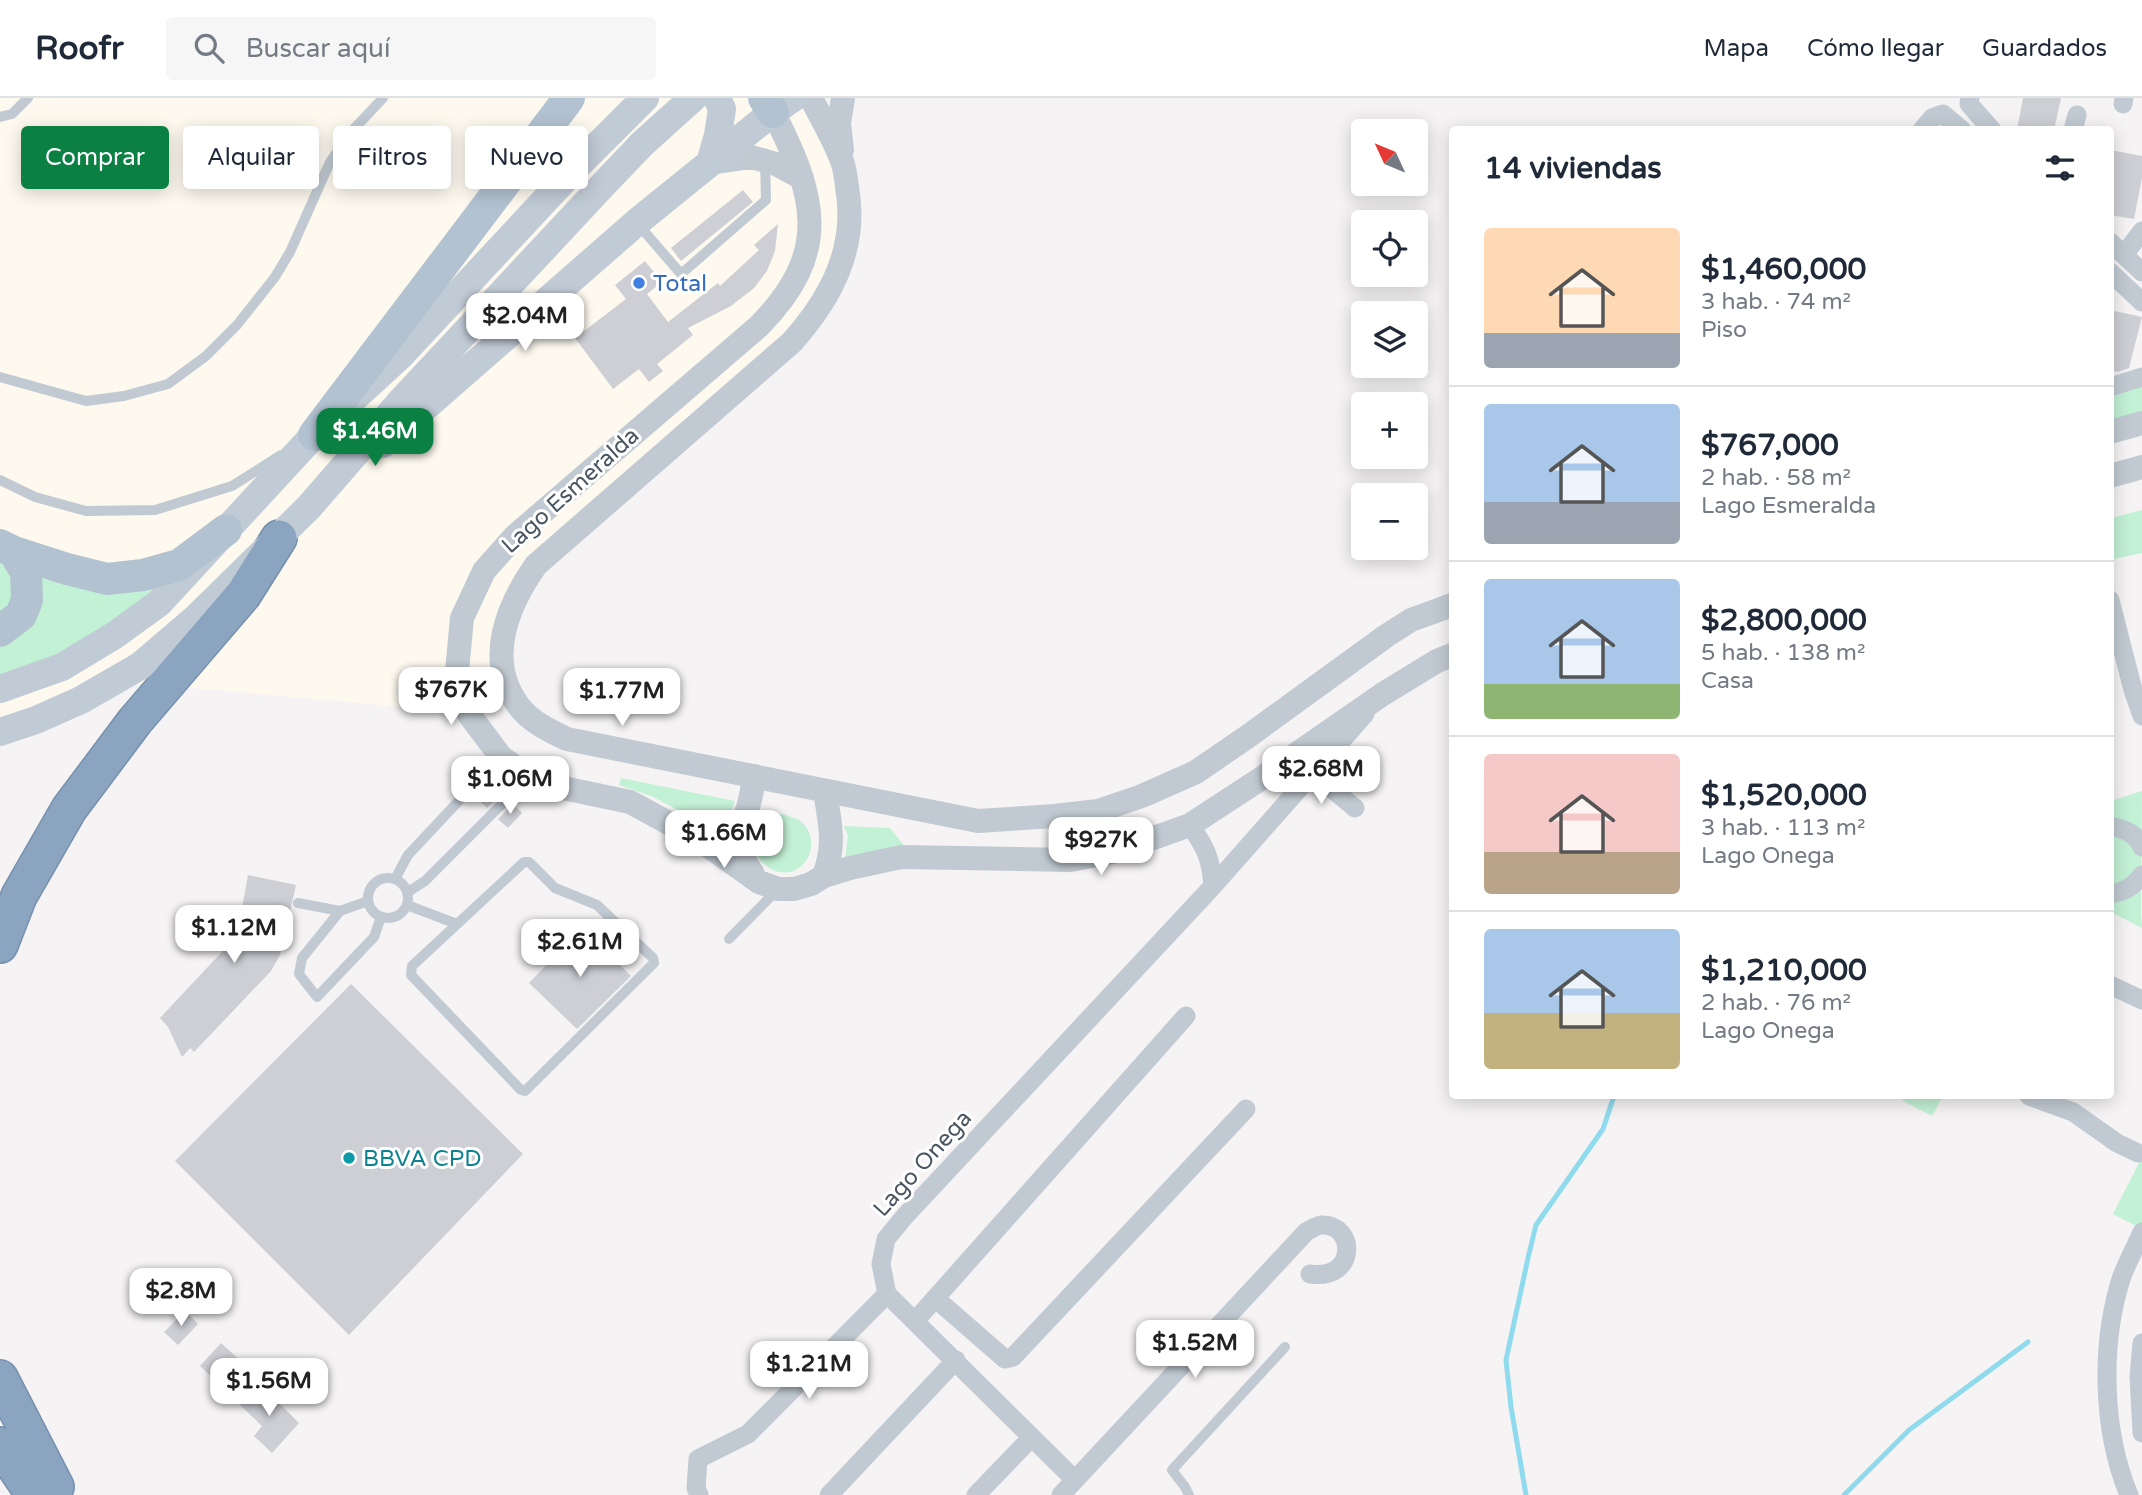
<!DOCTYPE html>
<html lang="es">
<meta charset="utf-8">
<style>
body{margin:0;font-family:"Varela Round",sans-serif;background:#f6f6f7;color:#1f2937;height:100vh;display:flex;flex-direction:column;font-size:26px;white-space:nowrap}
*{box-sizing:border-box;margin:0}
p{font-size:23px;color:#747a83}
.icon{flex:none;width:38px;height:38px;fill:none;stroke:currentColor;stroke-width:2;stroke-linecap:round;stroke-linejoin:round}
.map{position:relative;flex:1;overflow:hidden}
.sheet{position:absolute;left:1449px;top:28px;width:665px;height:973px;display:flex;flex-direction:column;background:#fff;border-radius:7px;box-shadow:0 4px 18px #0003}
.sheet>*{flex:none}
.guide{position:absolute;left:21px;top:28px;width:665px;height:63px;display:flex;gap:14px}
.needle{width:46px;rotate:314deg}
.tools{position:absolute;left:1351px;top:21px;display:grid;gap:14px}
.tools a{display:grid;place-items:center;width:77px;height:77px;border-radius:7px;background:#fff;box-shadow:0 4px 18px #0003;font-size:35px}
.price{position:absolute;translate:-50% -60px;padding:0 16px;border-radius:14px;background:#fff;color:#222;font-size:23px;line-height:46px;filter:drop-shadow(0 2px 4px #0008)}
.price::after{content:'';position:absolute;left:50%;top:42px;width:21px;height:16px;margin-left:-10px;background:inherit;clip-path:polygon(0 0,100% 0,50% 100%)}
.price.on{background:#0b8043;color:#fff}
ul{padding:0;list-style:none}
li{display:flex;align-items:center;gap:21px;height:175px;padding:0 35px}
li+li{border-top:2px solid #e0e1e3}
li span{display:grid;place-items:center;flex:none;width:196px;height:140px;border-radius:7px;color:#555}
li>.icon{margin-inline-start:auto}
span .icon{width:84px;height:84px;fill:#fffc;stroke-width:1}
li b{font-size:30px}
h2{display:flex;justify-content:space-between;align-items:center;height:84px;padding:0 35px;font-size:30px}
.chip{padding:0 24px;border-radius:7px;background:#fff;box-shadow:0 4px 18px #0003;font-size:24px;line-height:63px}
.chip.on{background:#0b8043;color:#fff}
header{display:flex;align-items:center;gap:42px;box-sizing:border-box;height:98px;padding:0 35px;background:#fff;border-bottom:2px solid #e0e1e3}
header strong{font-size:33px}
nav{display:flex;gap:38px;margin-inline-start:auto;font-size:24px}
.search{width:490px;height:63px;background:#f6f6f7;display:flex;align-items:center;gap:18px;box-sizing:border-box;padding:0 24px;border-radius:7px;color:#747a83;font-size:26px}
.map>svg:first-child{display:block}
.commercial{fill:#fdf9ef}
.green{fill:#c3f1d5}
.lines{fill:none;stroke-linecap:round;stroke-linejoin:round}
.stream{stroke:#90daee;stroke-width:5}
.building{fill:#cdcfd5}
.motorway-casing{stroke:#7690ad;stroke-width:38}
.service{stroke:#c1cad2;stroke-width:10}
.minor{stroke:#c1cad2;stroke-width:19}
.tertiary{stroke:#c1cad2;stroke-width:24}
.secondary{stroke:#c1cbd6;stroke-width:28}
.primary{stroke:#b3c2d1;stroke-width:32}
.motorway{stroke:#8ba5c1;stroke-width:35}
.shop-dot{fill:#3f7fe0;stroke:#fff;stroke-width:2.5}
.culture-dot{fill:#0f9aa8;stroke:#fff;stroke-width:2.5}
.labels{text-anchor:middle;stroke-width:6;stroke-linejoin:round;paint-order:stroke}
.shop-label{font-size:23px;fill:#366cbe;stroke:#fff;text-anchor:start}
.street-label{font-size:23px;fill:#4a5661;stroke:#fff}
.culture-label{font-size:23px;fill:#0d838f;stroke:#fff;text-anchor:start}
</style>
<header>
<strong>Roofr</strong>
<div class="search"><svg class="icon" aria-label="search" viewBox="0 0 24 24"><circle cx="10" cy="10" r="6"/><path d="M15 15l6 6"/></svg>Buscar aquí</div>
<nav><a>Mapa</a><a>Cómo llegar</a><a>Guardados</a></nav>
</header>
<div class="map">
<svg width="2142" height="1397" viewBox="0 0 2142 1397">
<rect width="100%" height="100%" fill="#f5f3f3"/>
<!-- commercial -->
<path class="commercial" d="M0 0H811L850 105 826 200 557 448 505 526 518 608 468 615 115 583 0 634Z"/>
<!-- green -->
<path class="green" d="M2142 279V325L2111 334 2110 289Z
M2142 412V455L2114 461 2111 453V420Z
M0 447 67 471 179 467 159 505 0 591Z
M621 680 735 703 722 739 682 714 651 698 619 687Z
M2142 693 2141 816 2142 830 2111 814V703Z
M783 716C788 718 794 720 799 722 813 731 815 752 805 764 781 793 738 756 760 727 763 724 764 722 768 720 772 718 779 717 783 716Z
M844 728 890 730 906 750 845 761 848 738Z
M1902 998H1943L1932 1018 1903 1003Z
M2142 1059V1131L2113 1116Z"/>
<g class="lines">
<!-- stream -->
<path class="stream" d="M1526 1397 1511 1309 1506 1262 1528 1160 1536 1127 1603 1031 1614 998
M1844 1397 1909 1332 2028 1244"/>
</g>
<!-- building -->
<path class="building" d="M2023 0H2061L2054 32H2017Z
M2110 52 2142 58V80L2134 121 2110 117Z
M743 92 753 104 681 163 671 150Z
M778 126 775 153 767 173 754 190 731 208 688 230 693 237 657 266 663 273 649 284 639 271 613 291 575 240 626 201 615 187 645 163 662 184 647 196 668 224 718 185 720 188 759 152 754 147Z
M2110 212 2142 219 2129 270 2118 274 2110 272Z
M488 682 502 695 487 710 474 697Z
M513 706 522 715 508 730 498 721Z
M248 777 296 787 280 857 271 873 194 954 190 950 182 959 168 929 160 920 234 841 238 833Z
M582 830 631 878 577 931 529 885Z
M351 886 523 1056 349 1237 175 1063Z
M185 1213 198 1226 178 1247 164 1234Z
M221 1245 242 1264 220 1287 200 1268Z
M260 1286 299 1325 272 1355 254 1338 262 1328 240 1307Z"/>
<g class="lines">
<defs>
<path id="motorway" d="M0 847 19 798 69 711 135 623 243 497 279 440
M0 1280 56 1389
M0 1347 34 1397"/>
</defs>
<!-- motorway casing -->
<use href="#motorway" class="motorway-casing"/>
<!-- service -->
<path class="service" d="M0 19 12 16 28 0
M637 125 681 176 766 102 765 63
M0 279 86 303 124 298 168 286 206 258 237 227 275 179 290 154 330 64 352 33 383 0
M0 382 35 399 86 413 155 412 232 388 281 357
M524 764H529L555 790 597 807 653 860 654 865 525 993 521 992 411 877 412 868Z
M368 800a20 20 0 1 1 40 0a20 20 0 1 1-40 0Z
M395 781 408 757 500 659
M408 794 425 783 529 679
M298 805 340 813 368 803
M407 807 457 826
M340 813 302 860 299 876 317 899 374 839 381 819
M729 841 777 792
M1189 1397 1185 1389 1172 1372 1285 1249"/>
<!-- minor -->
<path class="minor" d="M1970 0 1969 6 1992 32
M2123 6 2124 0
M1922 32 1932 20 1943 16 1962 32
M2073 32 2077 17
M2110 144 2142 174
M2124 157 2142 133
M2110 174 2142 204
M2110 289 2142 279
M2110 502 2133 592 2142 618
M1313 675 1355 710
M1190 727C1206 750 1211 761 1213 788
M2110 728C2124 731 2136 735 2142 749
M2110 796C2124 794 2133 789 2142 777
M2110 887 2142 902
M2029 998 2073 1014 2117 1045 2138 1055
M935 1200 1005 1261 1013 1259 1246 1011
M915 1223 1186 918
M2142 1245 2139 1278 2142 1335
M1075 1382 887 1196 881 1166 886 1141 905 1118 1213 788 1365 616
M699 1397 696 1390 698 1361 748 1336 887 1196
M829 1397 956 1262
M976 1397 1032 1339
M1061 1397 1306 1134C1311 1131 1316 1128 1321 1127 1356 1125 1358 1183 1310 1176
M2129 1397C2102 1332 2100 1245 2122 1178 2128 1163 2136 1148 2142 1134"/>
<!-- tertiary -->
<path class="tertiary" d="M811 0C821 20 834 41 842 63 845 71 846 80 847 89 858 150 831 200 792 244L536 467C507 508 485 562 518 607 529 623 550 633 567 641L978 723 1055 718 1098 713 1142 698 1196 674 1247 639 1386 538 1411 522 1452 507
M773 14C816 98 832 154 759 228L515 438 484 473 462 520 457 573 468 615 501 659 529 679 549 687 630 704 700 742 759 784 778 791H794L811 786 824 778 850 770 901 759 1070 762 1117 753 1190 727 1262 680 1383 596 1437 563 1452 557
M842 52 839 25 843 0
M710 65 751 59 776 66 802 80
M2110 334 2142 325
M2110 378 2142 369
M753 776C734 748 735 743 747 712 751 702 752 689 755 678
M824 778C836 745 830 727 825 693"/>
<!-- secondary -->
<path class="secondary" d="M710 65 718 37 722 11 717 0
M383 346 637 124 773 14 793 0
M0 591 62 569 115 537 159 505 314 337 400 258 577 68 645 0
M0 634 36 622 81 602 140 568 195 521 309 409 402 302 601 89 642 46 693 0"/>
<!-- primary -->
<path class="primary" d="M764 0 773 14
M314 337 569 0
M0 447 14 454 67 471 107 481 143 477 179 467 226 432
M0 533 21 517 27 502 26 474 14 454"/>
<!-- motorway -->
<use href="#motorway" class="motorway"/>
</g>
<!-- markers -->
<circle class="shop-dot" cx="639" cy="185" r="7"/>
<circle class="culture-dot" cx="349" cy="1060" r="7"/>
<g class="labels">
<!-- shop labels -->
<g class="shop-label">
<text x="653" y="193">Total</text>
</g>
<!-- street labels -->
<g class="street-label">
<text transform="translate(570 392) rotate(-42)" y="8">Lago Esmeralda</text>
<text transform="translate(922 1065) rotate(-48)" y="8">Lago Onega</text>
</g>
<!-- culture labels -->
<g class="culture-label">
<text x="363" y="1068">BBVA CPD</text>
</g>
</g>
</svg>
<div class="tools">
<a><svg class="needle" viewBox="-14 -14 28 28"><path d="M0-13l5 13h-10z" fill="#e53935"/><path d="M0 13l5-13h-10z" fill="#747a83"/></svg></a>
<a><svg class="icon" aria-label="locate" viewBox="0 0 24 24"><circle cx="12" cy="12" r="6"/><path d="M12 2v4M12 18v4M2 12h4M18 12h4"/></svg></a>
<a><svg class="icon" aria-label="layers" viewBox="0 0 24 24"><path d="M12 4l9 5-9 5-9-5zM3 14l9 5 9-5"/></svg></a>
<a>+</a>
<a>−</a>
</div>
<b class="price" style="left:525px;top:255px">$2.04M</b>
<b class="price on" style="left:375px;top:370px">$1.46M</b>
<b class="price" style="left:451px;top:629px">$767K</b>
<b class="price" style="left:622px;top:630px">$1.77M</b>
<b class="price" style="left:1321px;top:708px">$2.68M</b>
<b class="price" style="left:510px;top:718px">$1.06M</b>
<b class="price" style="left:724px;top:772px">$1.66M</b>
<b class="price" style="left:1101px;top:779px">$927K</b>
<b class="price" style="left:234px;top:867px">$1.12M</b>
<b class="price" style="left:580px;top:881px">$2.61M</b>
<b class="price" style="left:181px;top:1230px">$2.8M</b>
<b class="price" style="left:1195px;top:1282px">$1.52M</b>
<b class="price" style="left:809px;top:1303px">$1.21M</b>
<b class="price" style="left:269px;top:1320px">$1.56M</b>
<div class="guide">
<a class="chip on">Comprar</a>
<a class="chip">Alquilar</a>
<a class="chip">Filtros</a>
<a class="chip">Nuevo</a>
</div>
<section class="sheet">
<h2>14 viviendas<svg class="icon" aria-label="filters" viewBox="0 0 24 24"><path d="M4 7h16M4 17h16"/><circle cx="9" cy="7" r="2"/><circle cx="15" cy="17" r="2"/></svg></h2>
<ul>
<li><span style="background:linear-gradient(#ffd9b3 75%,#9aa5b1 0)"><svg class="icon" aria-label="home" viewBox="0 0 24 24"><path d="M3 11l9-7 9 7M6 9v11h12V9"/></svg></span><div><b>$1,460,000</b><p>3 hab. · 74 m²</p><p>Piso</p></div></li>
<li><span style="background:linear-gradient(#a9c7e8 70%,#9aa5b1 0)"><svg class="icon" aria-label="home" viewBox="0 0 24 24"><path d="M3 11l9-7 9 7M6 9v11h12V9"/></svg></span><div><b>$767,000</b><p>2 hab. · 58 m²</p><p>Lago Esmeralda</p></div></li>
<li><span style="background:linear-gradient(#a9c7e8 75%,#8fb573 0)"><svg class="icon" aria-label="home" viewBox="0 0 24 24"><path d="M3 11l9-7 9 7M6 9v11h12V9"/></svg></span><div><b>$2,800,000</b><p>5 hab. · 138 m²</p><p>Casa</p></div></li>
<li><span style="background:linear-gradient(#f6c9c9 70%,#b9a48a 0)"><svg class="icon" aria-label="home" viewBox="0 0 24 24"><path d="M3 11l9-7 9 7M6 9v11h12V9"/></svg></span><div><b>$1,520,000</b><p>3 hab. · 113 m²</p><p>Lago Onega</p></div></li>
<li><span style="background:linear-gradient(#a9c7e8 60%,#c2b280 0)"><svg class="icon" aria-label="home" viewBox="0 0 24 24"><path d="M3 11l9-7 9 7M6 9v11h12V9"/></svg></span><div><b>$1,210,000</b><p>2 hab. · 76 m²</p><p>Lago Onega</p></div></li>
</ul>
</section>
</div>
